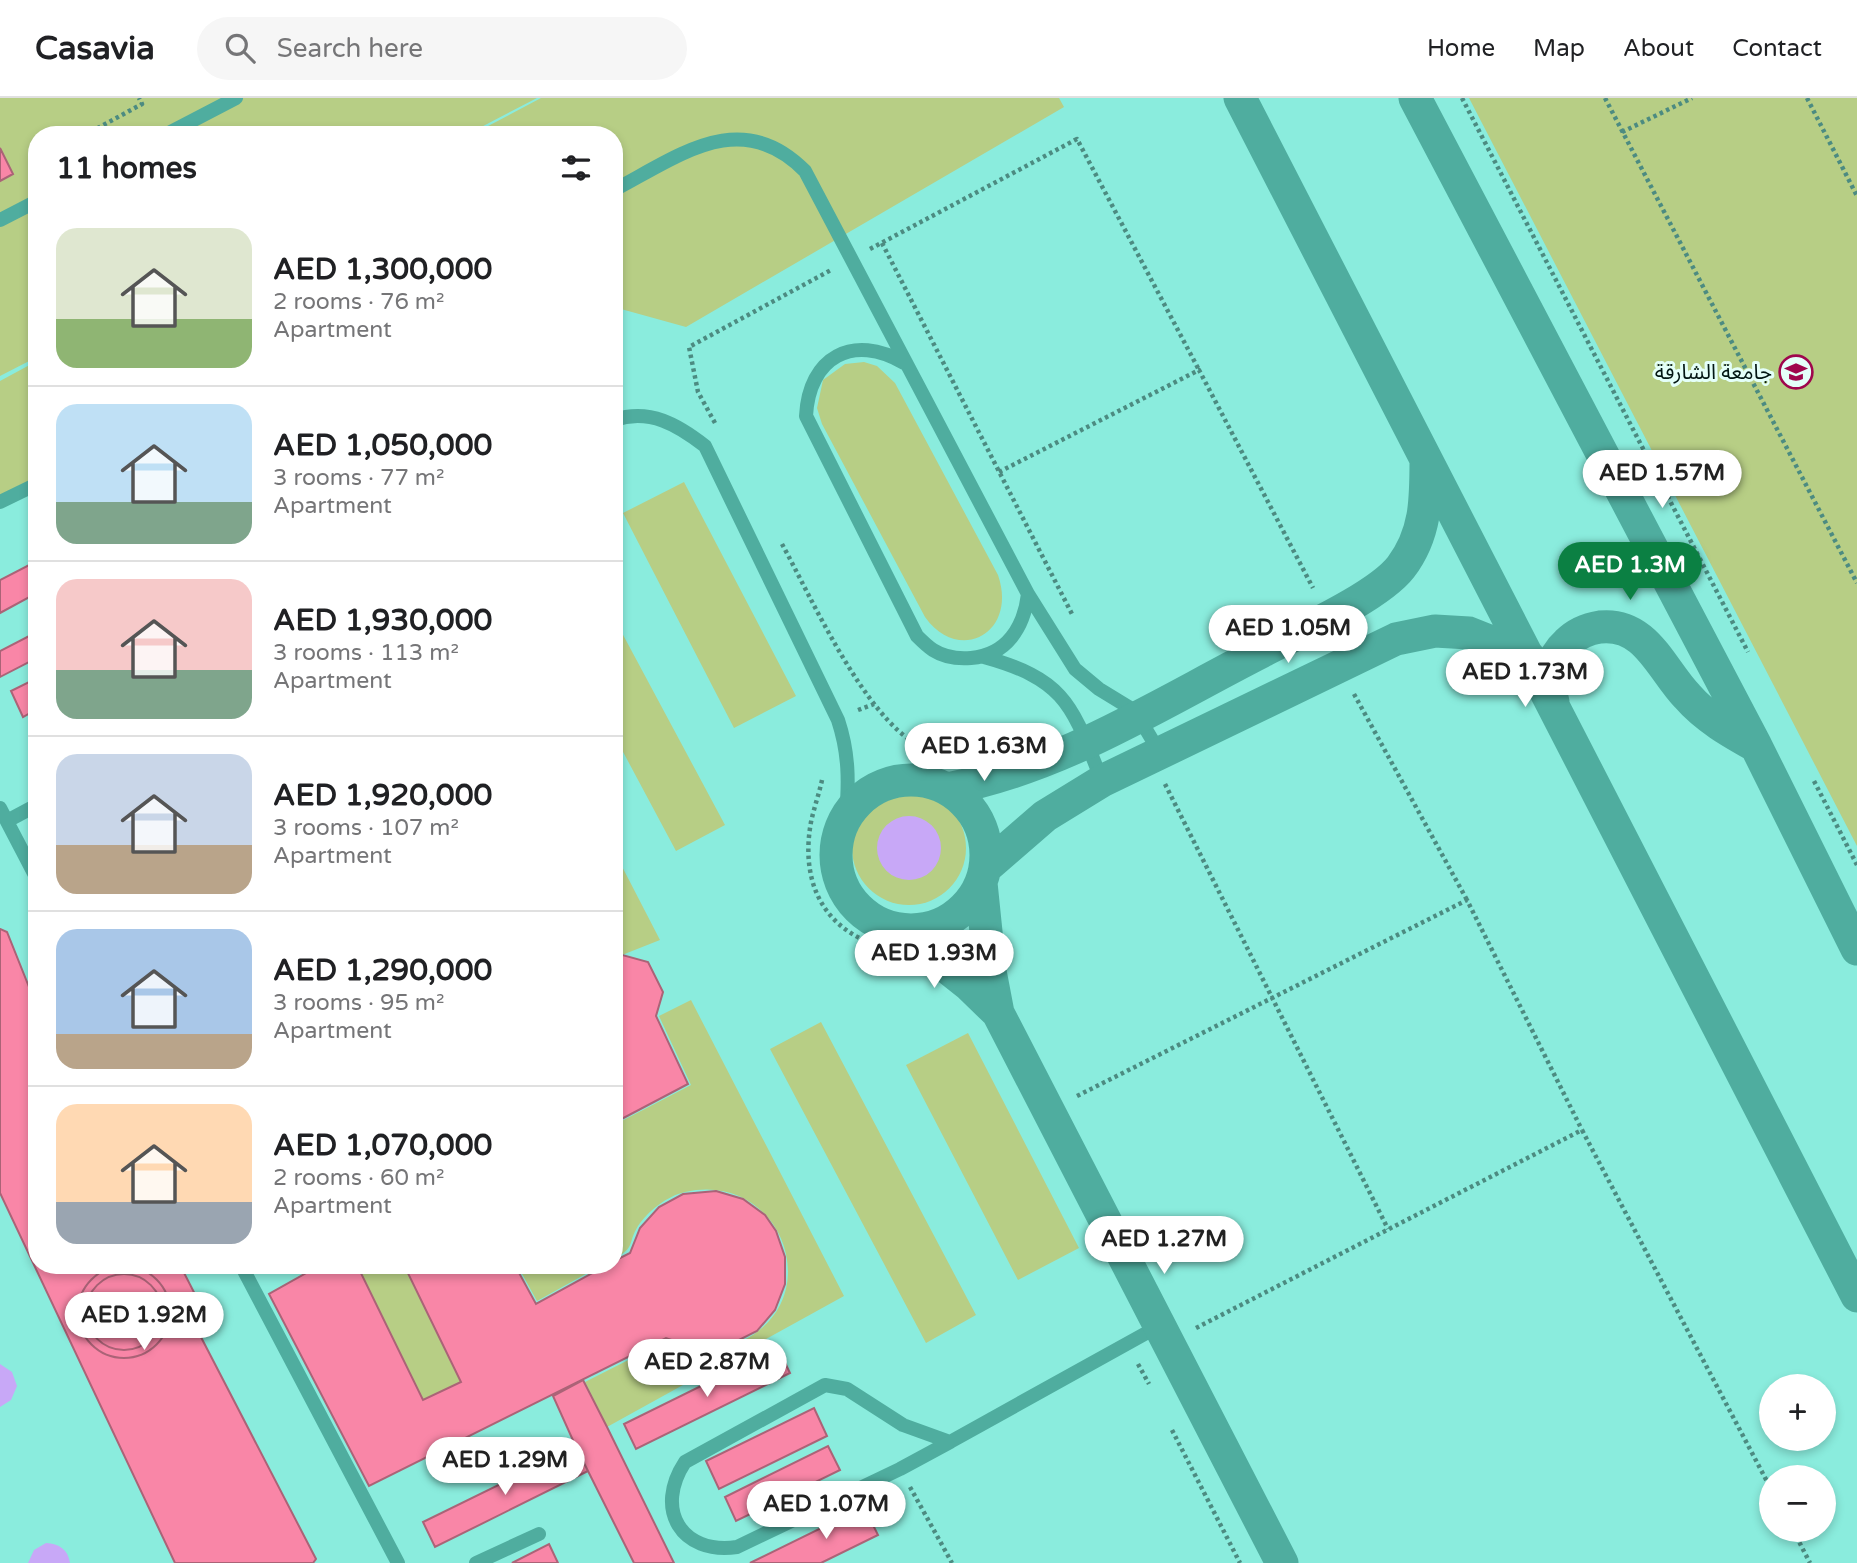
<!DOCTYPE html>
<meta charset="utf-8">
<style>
body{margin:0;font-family:"Varela Round","Noto Sans Arabic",sans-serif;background:#f6f6f6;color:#202124;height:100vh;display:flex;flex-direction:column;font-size:26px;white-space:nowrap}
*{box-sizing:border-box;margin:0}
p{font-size:23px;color:#757577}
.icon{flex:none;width:38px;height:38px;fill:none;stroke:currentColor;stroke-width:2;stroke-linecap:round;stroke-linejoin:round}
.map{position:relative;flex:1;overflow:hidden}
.sheet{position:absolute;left:28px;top:28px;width:595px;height:1148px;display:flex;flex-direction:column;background:#fff;border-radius:28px;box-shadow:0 4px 10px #0003}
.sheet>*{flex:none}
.fabs{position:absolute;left:1759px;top:1276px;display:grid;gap:14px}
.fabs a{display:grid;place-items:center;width:77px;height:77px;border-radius:50%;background:#fff;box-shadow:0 4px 10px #0003;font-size:35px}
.price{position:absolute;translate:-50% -60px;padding:0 16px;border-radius:24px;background:#fff;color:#222;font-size:23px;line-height:46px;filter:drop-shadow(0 2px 4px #0008)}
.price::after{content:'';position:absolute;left:50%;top:42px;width:21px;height:16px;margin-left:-10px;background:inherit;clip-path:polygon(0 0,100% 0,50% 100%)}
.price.selected{background:#0b8043;color:#fff}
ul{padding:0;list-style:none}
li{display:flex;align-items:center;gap:21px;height:175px;padding:0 28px}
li+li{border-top:2px solid #e0e0e0}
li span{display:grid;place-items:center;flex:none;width:196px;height:140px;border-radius:21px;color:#555}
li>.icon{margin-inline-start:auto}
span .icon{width:84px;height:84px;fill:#fffc;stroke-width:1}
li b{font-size:30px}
h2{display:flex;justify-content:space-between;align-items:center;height:84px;padding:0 28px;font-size:30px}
header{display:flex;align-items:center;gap:42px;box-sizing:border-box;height:98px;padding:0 35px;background:#fff;border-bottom:2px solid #e0e0e0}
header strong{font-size:33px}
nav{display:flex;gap:38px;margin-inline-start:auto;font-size:24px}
.search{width:490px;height:63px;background:#f6f6f6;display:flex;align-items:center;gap:18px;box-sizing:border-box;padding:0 24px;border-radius:38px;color:#757577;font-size:26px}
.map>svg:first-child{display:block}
.green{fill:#b7ce85}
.water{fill:#c8a8f7}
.building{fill:#f986a7;stroke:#ab6377;stroke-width:2}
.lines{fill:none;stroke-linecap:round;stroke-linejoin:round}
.path{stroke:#4c8b81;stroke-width:4.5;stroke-dasharray:3.5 3.5;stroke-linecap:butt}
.service{stroke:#4fad9f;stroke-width:14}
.tertiary{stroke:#4fad9f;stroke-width:33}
.labels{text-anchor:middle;stroke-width:6;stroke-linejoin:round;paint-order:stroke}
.poi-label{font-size:21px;fill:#021613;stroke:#e4fff9;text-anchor:end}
</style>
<header>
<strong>Casavia</strong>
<div class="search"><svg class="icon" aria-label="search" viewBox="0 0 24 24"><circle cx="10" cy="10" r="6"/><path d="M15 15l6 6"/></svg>Search here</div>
<nav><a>Home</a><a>Map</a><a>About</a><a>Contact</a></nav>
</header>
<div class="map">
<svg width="1857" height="1465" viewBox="0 0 1857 1465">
<rect width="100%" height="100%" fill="#8aecdd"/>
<!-- green -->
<path class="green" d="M0 0H537L466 37H37V259L0 278Z
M541 0H1059L1064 9 686 229 621 211 614 214V37H471Z
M1469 0H1857V748Z
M37 263V382L0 400V283Z
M864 264 877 268 895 285 998 477C1018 535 959 567 925 519L822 326 817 310 823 282 845 266Z
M684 384 796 598 734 630 623 415Z
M614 520 725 727 676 753 614 637Z
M852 750a57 57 0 1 1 114 0a57 57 0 1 1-114 0Z
M614 753 660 842 622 857 614 843Z
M691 902 844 1198 607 1329 585 1284 666 1243C676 1246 686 1251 696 1253 712 1256 728 1250 742 1243 830 1200 781 1072 685 1094 667 1098 648 1113 638 1128 627 1146 636 1149 614 1161V1027L691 987 659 918Z
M821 924 976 1217 926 1245 770 951Z
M968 935 1079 1150 1018 1182 906 967Z
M357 1167H404L461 1284 423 1302Z
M529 1167H602L537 1203 521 1174Z"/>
<!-- water -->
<path class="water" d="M877 750a32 32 0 1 1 64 0a32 32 0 1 1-64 0Z
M0 1266 12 1274 17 1288 11 1302 0 1309Z
M46 1445C59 1446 68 1451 70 1465H28L34 1452Z"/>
<!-- building -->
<path class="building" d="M0 50 13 76 0 83Z
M37 463V495L0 515V482Z
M37 534V560L0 579V553Z
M37 580V611L23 619 11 593Z
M0 831 7 834 37 909V1167H180L201 1208 189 1216 316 1461 313 1465H175L0 1095Z
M614 843 622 857 648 864 663 894 656 918 688 986 614 1025Z
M716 1093 743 1101 765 1117 776 1133 785 1159V1186L775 1212 757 1233 725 1249 698 1251 666 1240 369 1388 269 1196 306 1175 302 1167 313 1169 357 1167 423 1302 461 1284 404 1167H525L518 1173 536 1206 607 1167H614V1163L630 1155 640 1130 659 1109 683 1096Z
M78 1214a46 46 0 1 1 92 0a46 46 0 1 1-92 0Z
M86 1214a38 38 0 1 1 76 0a38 38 0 1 1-76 0Z
M778 1250 790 1275 636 1351 624 1326Z
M583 1282 607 1329 674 1465H634L576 1349 553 1298Z
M814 1310 827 1338 719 1391 706 1363Z
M828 1348 840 1372 736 1423 725 1399Z
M576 1349 588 1373 435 1449 423 1424Z
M864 1409 878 1437 821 1465H750Z
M549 1446 558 1465H512Z"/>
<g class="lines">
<!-- path -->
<path class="path" d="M1462 0 1748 554
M1605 0 1857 485
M1807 0 1857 98
M1622 34 1692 0
M85 37 142 6 139 0
M33 65 37 63
M882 145 1073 518
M870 151 1077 41 1199 272
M715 325 698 294 689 249 831 172
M999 374 1199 272 1313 490
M782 446C812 501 864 618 918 647 927 652 940 652 950 654
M1354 596 1467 802
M858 612 874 606
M822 682C819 696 814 710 811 724 801 779 819 826 873 846
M1814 683 1857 767
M1165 686 1388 1131
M1077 998 1467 802 1582 1032
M1196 1230 1582 1032 1771 1391
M1138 1266 1149 1286
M1172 1332 1240 1465
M910 1389 952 1465
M1793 1432 1810 1465"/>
<!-- service -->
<path class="service" d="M165 37 236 0
M614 92C679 58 741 8 805 73L1028 496C1024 529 1007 557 971 560 959 561 944 559 933 552 927 548 922 543 917 538L806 318C809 259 853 235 904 265
M0 122 37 103
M614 322C650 310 678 327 705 348L838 622C849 655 849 684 846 717
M0 404 37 386
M1028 496 1075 571 1099 591 1135 613 1160 655
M984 559C1067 582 1072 608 1102 683
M0 710 37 781
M7 723 37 707
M241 1167 398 1465
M825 1287 847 1291 903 1327 950 1344 900 1371 737 1449C681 1457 654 1411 685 1364Z
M950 1344 1159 1228
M476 1465 539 1436"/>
<!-- tertiary -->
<path class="tertiary" d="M1240 0 1857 1198
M1415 0 1756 648 1857 851
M1553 604C1547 583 1550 560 1567 545 1576 536 1587 531 1600 529 1646 524 1661 571 1687 598 1706 620 1731 634 1756 648
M836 757a75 75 0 1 1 150 0a75 75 0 1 1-150 0Z
M947 691C1061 670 1159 606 1261 554 1297 535 1378 499 1401 469 1426 436 1426 402 1426 363
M985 770 1045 718 1102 683 1396 541 1435 533 1469 535 1529 559
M981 785 990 873 998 915 1282 1465
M901 833 968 886 998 915"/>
</g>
<!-- icons -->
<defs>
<symbol id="university-ring" viewBox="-11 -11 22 22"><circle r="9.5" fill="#e4fff9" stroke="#9f064d" stroke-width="1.5"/><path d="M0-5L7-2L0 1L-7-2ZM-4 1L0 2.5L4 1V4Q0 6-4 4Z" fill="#9f064d"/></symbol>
</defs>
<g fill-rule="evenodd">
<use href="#university-ring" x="1777" y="255" width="38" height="38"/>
</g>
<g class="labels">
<!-- poi labels -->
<g class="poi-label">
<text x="1772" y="281">جامعة الشارقة</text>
</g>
</g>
</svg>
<div class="fabs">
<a>+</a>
<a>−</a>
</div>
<b class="price" style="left:1662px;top:412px">AED 1.57M</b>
<b class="price selected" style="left:1630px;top:504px">AED 1.3M</b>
<b class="price" style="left:1288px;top:567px">AED 1.05M</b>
<b class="price" style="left:1525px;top:611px">AED 1.73M</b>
<b class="price" style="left:984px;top:685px">AED 1.63M</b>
<b class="price" style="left:934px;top:892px">AED 1.93M</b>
<b class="price" style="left:1164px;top:1178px">AED 1.27M</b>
<b class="price" style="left:144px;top:1254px">AED 1.92M</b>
<b class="price" style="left:707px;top:1301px">AED 2.87M</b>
<b class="price" style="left:505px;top:1399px">AED 1.29M</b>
<b class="price" style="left:826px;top:1443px">AED 1.07M</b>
<section class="sheet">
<h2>11 homes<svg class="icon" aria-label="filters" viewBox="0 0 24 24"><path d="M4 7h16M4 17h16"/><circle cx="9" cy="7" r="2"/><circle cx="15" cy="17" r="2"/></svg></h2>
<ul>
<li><span style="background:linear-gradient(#dfe7d0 65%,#8fb573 0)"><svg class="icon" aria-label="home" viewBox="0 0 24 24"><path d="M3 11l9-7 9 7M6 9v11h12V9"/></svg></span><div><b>AED 1,300,000</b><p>2 rooms · 76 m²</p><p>Apartment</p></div></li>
<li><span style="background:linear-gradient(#bfe0f5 70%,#7fa58c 0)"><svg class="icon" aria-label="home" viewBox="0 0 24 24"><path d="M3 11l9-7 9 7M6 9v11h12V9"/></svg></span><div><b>AED 1,050,000</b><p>3 rooms · 77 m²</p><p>Apartment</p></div></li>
<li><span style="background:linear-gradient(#f6c9c9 65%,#7fa58c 0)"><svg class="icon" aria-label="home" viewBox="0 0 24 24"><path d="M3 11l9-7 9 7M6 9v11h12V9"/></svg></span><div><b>AED 1,930,000</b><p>3 rooms · 113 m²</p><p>Apartment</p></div></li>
<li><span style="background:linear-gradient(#c9d6e8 65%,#b9a48a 0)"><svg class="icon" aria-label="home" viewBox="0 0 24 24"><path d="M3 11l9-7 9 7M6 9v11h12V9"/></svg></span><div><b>AED 1,920,000</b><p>3 rooms · 107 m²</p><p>Apartment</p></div></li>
<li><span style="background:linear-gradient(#a9c7e8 75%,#b9a48a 0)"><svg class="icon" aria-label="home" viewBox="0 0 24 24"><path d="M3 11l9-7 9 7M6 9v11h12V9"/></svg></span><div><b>AED 1,290,000</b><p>3 rooms · 95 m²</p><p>Apartment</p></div></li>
<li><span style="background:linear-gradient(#ffd9b3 70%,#9aa5b1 0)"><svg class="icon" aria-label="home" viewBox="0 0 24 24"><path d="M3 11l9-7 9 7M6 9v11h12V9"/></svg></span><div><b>AED 1,070,000</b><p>2 rooms · 60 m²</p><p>Apartment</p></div></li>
</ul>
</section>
</div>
